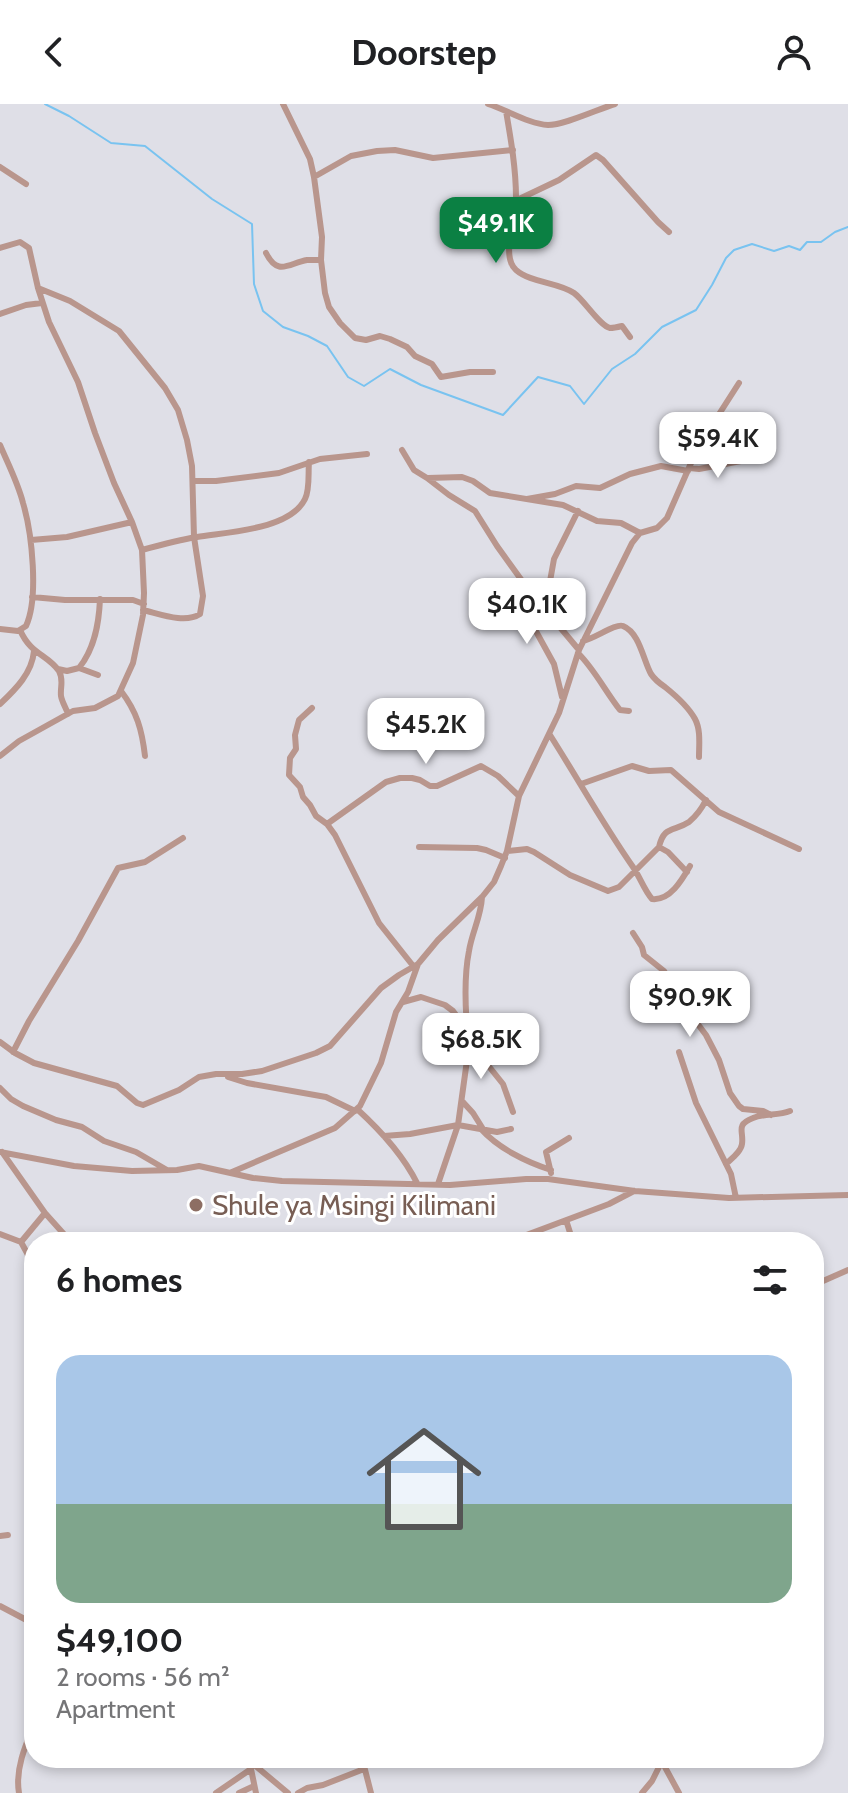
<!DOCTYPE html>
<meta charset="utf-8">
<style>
body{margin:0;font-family:Cabin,sans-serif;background:#f6f6f6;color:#202124;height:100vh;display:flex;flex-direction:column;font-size:30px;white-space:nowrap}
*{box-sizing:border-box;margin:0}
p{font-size:26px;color:#757577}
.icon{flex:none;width:44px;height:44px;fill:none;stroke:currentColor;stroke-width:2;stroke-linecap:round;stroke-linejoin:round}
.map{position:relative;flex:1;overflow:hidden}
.details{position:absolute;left:24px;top:1128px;width:800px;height:536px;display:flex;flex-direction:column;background:#fff;border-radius:32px;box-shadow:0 4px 12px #0003}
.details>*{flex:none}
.price{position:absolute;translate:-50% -68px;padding:0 18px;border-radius:16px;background:#fff;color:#222;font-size:26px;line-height:52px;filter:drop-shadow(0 2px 4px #0008)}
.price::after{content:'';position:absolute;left:50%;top:48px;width:24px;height:18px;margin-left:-12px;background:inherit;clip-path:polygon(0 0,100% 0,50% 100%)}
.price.on{background:#0b8043;color:#fff}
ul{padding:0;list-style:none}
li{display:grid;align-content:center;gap:16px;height:424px;padding:0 32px}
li+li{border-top:2px solid #e0e0e0}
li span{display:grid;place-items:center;height:248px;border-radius:24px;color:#555}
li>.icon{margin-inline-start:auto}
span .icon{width:144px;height:144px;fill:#fffc;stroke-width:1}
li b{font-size:34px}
h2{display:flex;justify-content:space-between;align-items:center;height:96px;padding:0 32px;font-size:34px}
header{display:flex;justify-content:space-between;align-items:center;height:104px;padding:0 32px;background:#fff;font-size:36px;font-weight:700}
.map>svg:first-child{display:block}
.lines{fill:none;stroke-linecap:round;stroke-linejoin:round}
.stream{stroke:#79c3f0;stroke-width:2}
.minor{stroke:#b9968d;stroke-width:6}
.education-dot{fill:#8d6e63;stroke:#fff;stroke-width:3}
.labels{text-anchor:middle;stroke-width:6;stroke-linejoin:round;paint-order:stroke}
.education-label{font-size:28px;fill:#785e54;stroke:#fff;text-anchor:start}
</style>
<header><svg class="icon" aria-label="back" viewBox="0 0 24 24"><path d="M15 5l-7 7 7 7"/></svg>Doorstep<svg class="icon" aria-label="person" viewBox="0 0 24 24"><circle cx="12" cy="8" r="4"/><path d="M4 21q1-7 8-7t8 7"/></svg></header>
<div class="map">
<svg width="848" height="1689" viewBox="0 0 848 1689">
<rect width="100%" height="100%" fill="#dfdfe7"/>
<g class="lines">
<!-- stream -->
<path class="stream" d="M45 0 69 12 111 39 145 42 212 95 252 120 254 180 263 207 283 223 308 232 327 242 348 273 364 282 390 265 421 281 503 311 538 273 570 282 584 300 612 265 635 250 662 223 696 206 712 181 726 154 734 146 752 140 774 147 789 142 800 146 807 138H821L835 128 848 123"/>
<!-- minor -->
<path class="minor" d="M283 0 310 55 314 73 322 133 321 156 325 189 329 203 340 219 355 234 366 236 380 232 390 235 407 243 415 252 432 260 441 273 470 268H493
M488 0C507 6 529 20 548 21 565 21 598 5 615 0
M506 7C511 36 516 65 516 94 517 113 500 152 516 166 531 179 558 178 574 189 584 196 600 222 610 224 614 224 618 223 622 222L630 233
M0 63 26 80
M314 73 351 52 377 47 395 46 433 54 513 46
M517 96 559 76 596 51 603 56 658 118 669 128
M0 144 20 138 29 144 38 184 49 218 78 278 95 329 114 379 132 418 142 446 144 489 143 511 133 559 118 592 95 604 73 607 19 637 0 652
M266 149C278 173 289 159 307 156 310 156 319 156 321 156
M38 184 70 197 119 227 165 284 178 306 187 336 192 362 194 433 203 492 200 510C185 520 160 510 143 506
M0 210 26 201 42 199
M0 341C8 360 18 379 23 399 32 429 39 494 26 522L18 527 0 525
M402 346 414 366 427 374 449 391 475 407 497 442 528 485 579 546
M690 364 699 365 746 356
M428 374 462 373 473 377 490 389 563 401 597 417 621 419 640 429
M193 377H216L279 369 320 355 367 350
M527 395 555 390 576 382 600 384 630 370 661 362 688 367
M31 436 67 433 132 418
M142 446C160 441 178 436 197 433 226 428 290 426 305 395 310 385 308 370 309 358
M528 485 527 511 554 560 562 593
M32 493 65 496H133L144 500
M545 505 554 455 578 407
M20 526C31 551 47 550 59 567 64 576 60 583 61 592 62 598 66 604 68 610
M583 537C594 535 616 519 623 522 640 529 643 556 651 570 655 576 659 579 665 583 675 591 689 604 695 615 701 626 699 641 699 653
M578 549C595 566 605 587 620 606L629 607
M79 564C95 544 99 519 100 495
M58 565 67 567 79 564 98 571
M121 587C137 608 142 626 145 652
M0 600C16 585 32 569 34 547
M312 604 299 616 295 631 296 645 290 654 289 671 300 683 303 693 310 701 316 712 327 720 335 731 379 819 414 863
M550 631C578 675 603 720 633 763 640 773 644 786 652 795 670 797 682 776 690 762
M581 680 632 662 649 667 671 666 719 708 799 745
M327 720 386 678 400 674H412L420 676 430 682H437L481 662 498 672 519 692
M419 743 477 744 486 746 505 754
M659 743C664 721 674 728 689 718 695 713 702 704 706 696
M507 747 527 745 534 748 570 771 608 787 619 783 659 743 668 748 687 768
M633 829 642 843 644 851 664 867 679 895 706 931 719 956 730 989 739 1002 743 1005 763 1007 771 1011
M403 898 421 893 445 901 453 907 467 926 468 949 458 1021 438 1080
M467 923C465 898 464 872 469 847 472 828 481 813 482 793
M467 935 503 980 513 1008
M0 938 15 949 34 959 117 982 137 999 143 1001 179 986 199 973 216 970H242L262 967 316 949 330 942 381 884 399 871 418 860
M13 948 29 917 78 837 118 764 145 758 183 734
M679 948 696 999 731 1070 736 1094
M228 973 247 979 326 993 355 1007
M0 984 11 995 23 1002 56 1016 82 1023 104 1037 136 1048 167 1066
M462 997 473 1009 483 1025
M357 1005C380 1026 403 1051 417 1079
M458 1021 497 1028 511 1025
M481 1025C498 1044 526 1058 551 1066
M384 1032 410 1030 458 1021
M0 1048 74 1062 132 1067 177 1066 199 1062 253 1074 282 1077 450 1081 526 1075H548L635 1087 729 1094 848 1091
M2 1048 45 1109 71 1138
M726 1060C731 1055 741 1048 742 1040 744 1027 735 1021 753 1014 765 1009 778 1012 790 1007
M232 1068 335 1024 360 1002 381 959 396 908 408 888 418 860 438 836 482 793 494 778 501 762 507 747 519 692 559 609 579 546 632 439 640 429 657 424 667 414 698 343 739 279
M551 1069 546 1048 569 1034
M566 1116 573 1138
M0 1130 21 1138 34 1162
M21 1138 45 1109
M508 1138 609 1100 634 1087
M814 1181 848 1166
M0 1432 8 1431
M0 1502 34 1520
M264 1654 252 1659 288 1689
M317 1654V1659
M362 1654 371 1689
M660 1654 679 1689
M251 1665 256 1689
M19 1689C15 1666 25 1642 34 1621
M216 1689 251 1665 252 1654
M239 1689 254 1682
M298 1689 307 1684 323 1681 364 1665
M642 1689 652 1677 662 1657"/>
</g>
<!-- markers -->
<circle class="education-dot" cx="196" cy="1101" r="8"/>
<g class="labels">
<!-- education labels -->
<g class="education-label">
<text x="212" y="1111">Shule ya Msingi Kilimani</text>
</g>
</g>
</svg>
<b class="price on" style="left:496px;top:161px">$49.1K</b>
<b class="price" style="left:718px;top:376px">$59.4K</b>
<b class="price" style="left:527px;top:542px">$40.1K</b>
<b class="price" style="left:426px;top:662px">$45.2K</b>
<b class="price" style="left:690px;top:935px">$90.9K</b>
<b class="price" style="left:481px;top:977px">$68.5K</b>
<section class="details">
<h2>6 homes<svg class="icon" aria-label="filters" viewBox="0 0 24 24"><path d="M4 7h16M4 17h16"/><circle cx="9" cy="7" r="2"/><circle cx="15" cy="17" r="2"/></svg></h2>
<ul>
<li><span style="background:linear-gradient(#a9c7e8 60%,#7fa58c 0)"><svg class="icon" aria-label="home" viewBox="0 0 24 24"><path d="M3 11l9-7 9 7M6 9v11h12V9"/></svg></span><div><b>$49,100</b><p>2 rooms · 56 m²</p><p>Apartment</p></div></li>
</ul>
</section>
</div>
